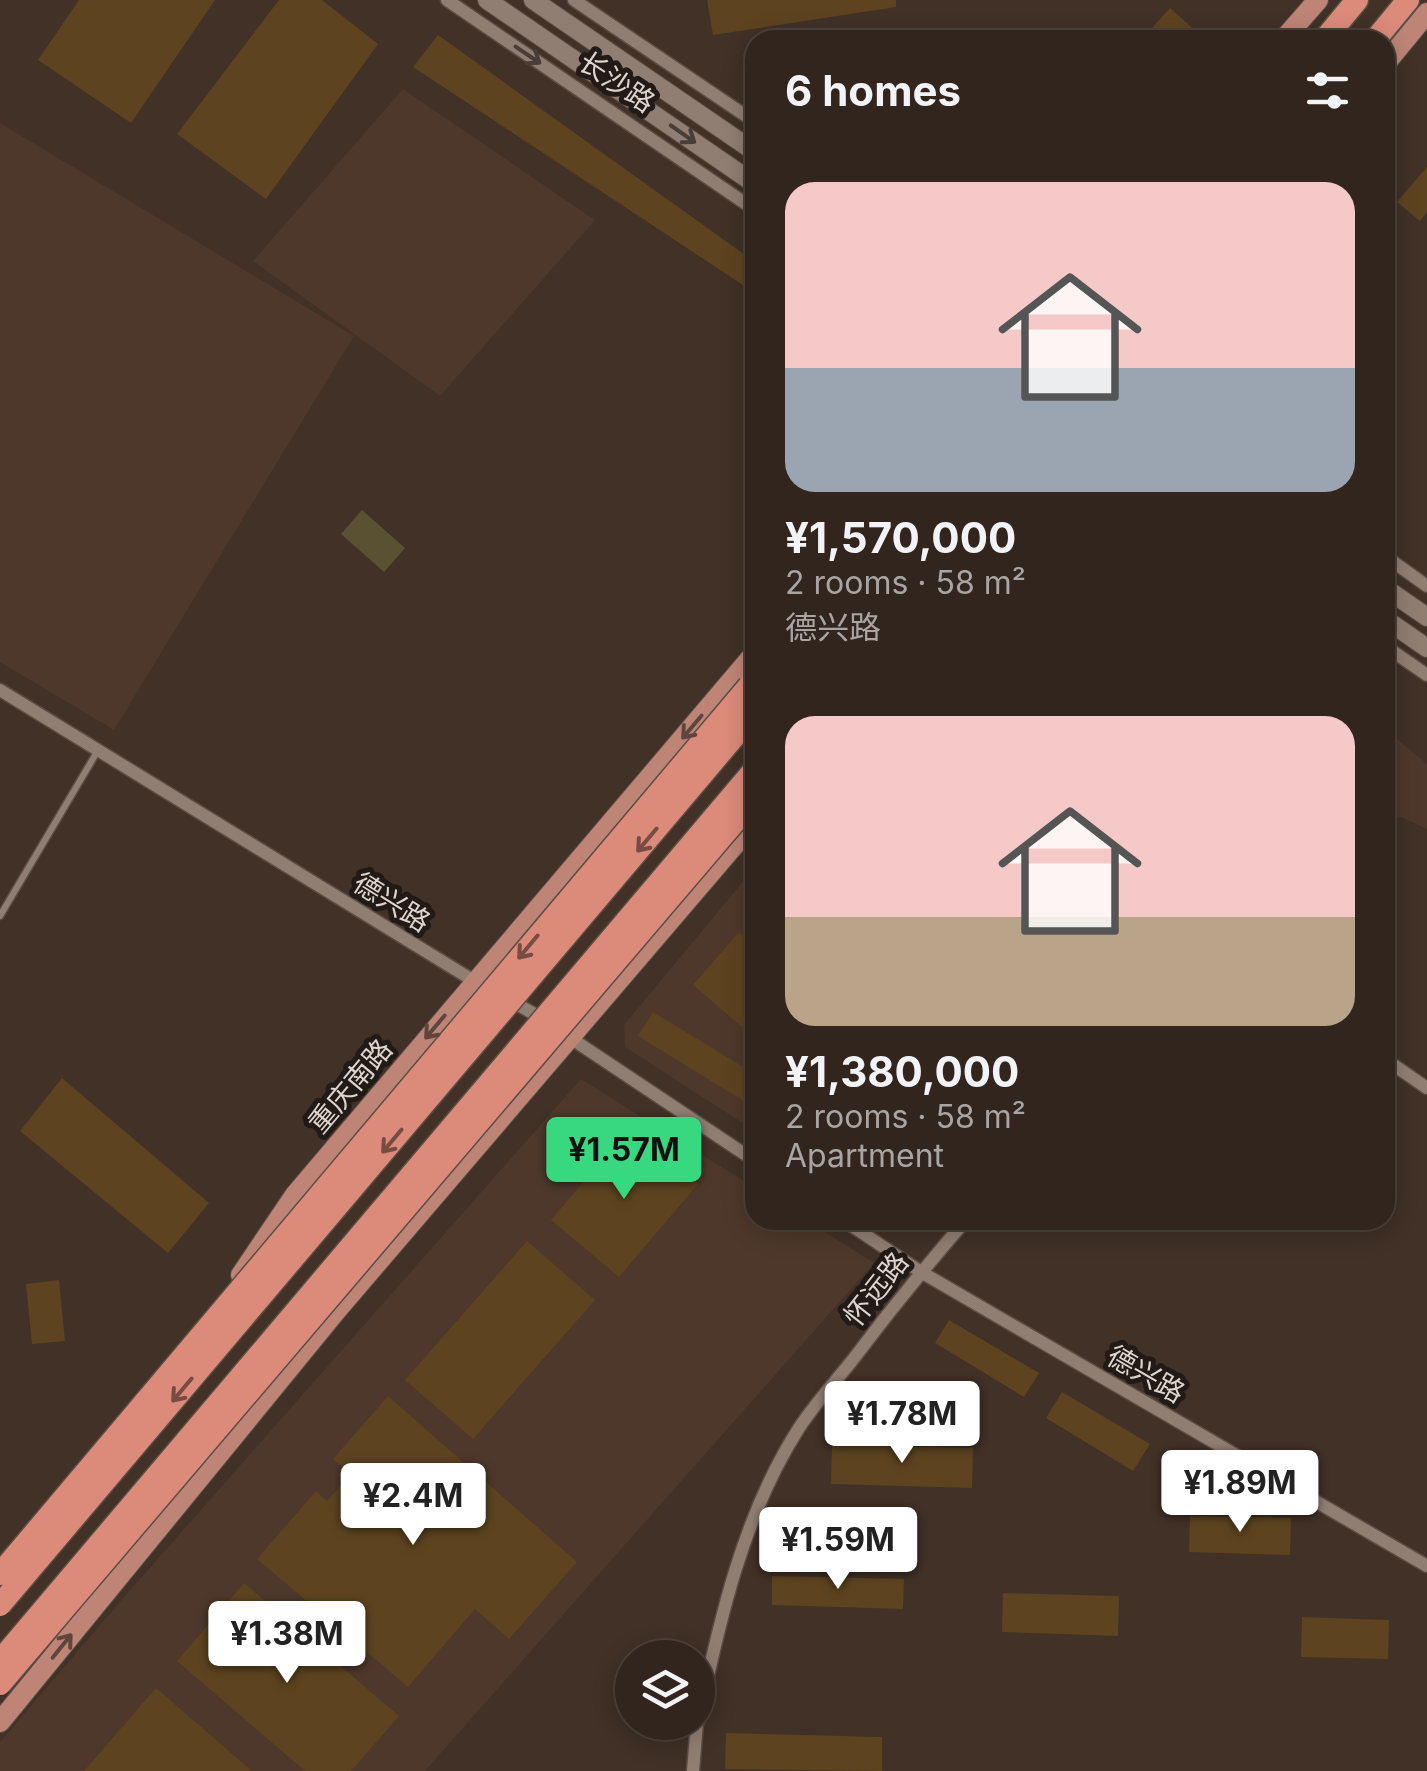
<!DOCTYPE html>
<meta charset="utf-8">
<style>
body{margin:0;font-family:Inter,"Noto Sans SC",sans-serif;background:#3d312a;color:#f1f3f6;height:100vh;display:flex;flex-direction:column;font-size:38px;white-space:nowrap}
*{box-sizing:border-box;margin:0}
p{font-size:32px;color:#a8a5a4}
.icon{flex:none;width:55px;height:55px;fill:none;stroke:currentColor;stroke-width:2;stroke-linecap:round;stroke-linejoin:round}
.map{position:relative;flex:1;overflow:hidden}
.details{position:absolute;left:745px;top:30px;width:650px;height:1200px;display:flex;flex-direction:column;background:#31251d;border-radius:30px;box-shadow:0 5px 25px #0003,0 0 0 2px #4c423b}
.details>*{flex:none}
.controls{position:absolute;left:615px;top:1640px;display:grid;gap:20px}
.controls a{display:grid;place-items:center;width:100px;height:100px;border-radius:50%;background:#31251d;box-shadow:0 5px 25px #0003,0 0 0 2px #4c423b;font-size:50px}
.price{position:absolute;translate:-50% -85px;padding:0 22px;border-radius:10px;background:#fff;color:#222;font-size:32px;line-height:65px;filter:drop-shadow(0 2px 5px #0008)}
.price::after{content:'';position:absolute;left:50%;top:60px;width:30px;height:22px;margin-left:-15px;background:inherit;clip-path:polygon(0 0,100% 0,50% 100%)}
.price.current{background:#38d880;color:#111}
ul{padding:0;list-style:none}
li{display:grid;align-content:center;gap:20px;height:530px;padding:0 40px}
li span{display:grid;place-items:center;height:310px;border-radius:30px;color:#555}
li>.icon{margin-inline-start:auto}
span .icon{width:180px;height:180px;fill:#fffc;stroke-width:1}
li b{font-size:42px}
h2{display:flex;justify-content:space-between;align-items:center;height:120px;padding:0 40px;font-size:42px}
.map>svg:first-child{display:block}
.built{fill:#4e382b}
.green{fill:#5a5132}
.building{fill:#5d4320}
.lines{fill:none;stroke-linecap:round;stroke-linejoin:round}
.lane-casing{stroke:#5b4d45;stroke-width:9}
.street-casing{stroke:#5b4d45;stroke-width:15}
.secondary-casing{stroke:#5b4d45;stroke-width:20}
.primary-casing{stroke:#5b4d45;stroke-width:22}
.highway-casing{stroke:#5b4d45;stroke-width:25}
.lane{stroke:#917e73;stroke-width:6}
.street{stroke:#917e73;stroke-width:12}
.secondary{stroke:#917e73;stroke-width:18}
.primary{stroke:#be8577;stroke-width:20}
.highway{stroke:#dc8a7a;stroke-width:22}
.highway-bridge-casing{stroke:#5b4d45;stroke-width:25;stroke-linecap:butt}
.highway-bridge{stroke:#dc8a7a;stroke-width:22}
.oneway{stroke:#493d37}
.oneway2{stroke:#60453d}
.oneway3{stroke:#764c43}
.labels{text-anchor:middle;stroke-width:10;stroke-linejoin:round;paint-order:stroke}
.street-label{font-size:28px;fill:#dfd5cf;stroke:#221a16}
</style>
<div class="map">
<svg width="1427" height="1771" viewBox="0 0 1427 1771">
<rect width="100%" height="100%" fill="#413127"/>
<!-- built -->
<path class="built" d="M403 89 595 220 440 396 253 261Z
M0 123 354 336 114 730 0 662Z
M1385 729 1427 764V829L1401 817 1385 815Z
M755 867V1131L625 1047 624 1025Z
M581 1079 755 1188V1220H806L874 1263 425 1771H0V1742L125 1596Z"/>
<!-- green -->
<path class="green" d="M362 510 405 548 384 572 341 534Z"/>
<!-- building -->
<path class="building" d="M79 0H215L131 123 38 60Z
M279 0H322L378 44 266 199 177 134Z
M707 0H896V7L713 35Z
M1170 8 1206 40H1141Z
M438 35 755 262V293L413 67Z
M1427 167V212L1420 221 1397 202Z
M739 932 755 946V1025L748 1032 693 985Z
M653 1012 755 1074V1108L638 1036Z
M62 1078 209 1203 168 1253 20 1131Z
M630 1127 698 1184 619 1277 551 1220Z
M527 1241 595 1300 473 1439 405 1380Z
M59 1280 65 1341 32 1344 26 1284Z
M949 1320 1039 1373 1024 1397 935 1343Z
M1062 1392 1150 1444 1133 1471 1046 1418Z
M388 1396 577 1562 509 1639 475 1609 408 1687 257 1559 316 1491 327 1501 351 1474 333 1459Z
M832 1445 973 1448 972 1488 831 1484Z
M1190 1516 1291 1518 1290 1555 1189 1552Z
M772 1576 904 1579 903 1609 772 1605Z
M244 1583 399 1716 351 1771H305L177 1661Z
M1003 1593 1119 1596 1118 1636 1002 1632Z
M1302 1617 1389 1620 1388 1659 1301 1657Z
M156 1688 252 1771H84Z
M726 1733 882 1737V1771L725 1769Z"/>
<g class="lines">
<defs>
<path id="lane" d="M0 916 97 752"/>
<path id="street" d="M447 0 755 210
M574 0 755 122
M1385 556 1427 586
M1385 646 1427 675
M0 690 479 984
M506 998 545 1020
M566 1035 755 1161
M1385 1059 1427 1088
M843 1220 921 1272 1427 1566
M698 1722C719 1622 743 1515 799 1428 814 1405 834 1383 851 1362 888 1313 926 1266 966 1220
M693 1771 697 1722"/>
<path id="secondary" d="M487 0 755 184
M533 0 755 152
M1385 588 1427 617
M1385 619 1427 648"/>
<path id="primary" d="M1283 40 1318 0
M1385 64 1427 13
M241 1275 295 1195 755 653
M0 1722 336 1311 755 821"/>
<path id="highway" d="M1324 40 1357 0
M1375 40 1408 0"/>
</defs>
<!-- lane casing -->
<use href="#lane" class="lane-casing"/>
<!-- street casing -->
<use href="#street" class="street-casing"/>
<!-- secondary casing -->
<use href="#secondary" class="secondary-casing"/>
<!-- primary casing -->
<use href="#primary" class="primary-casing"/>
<!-- highway casing -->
<use href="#highway" class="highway-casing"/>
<!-- lane -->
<use href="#lane" class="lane"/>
<!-- street -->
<use href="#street" class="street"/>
<!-- secondary -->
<use href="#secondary" class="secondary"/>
<!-- primary -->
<use href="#primary" class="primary"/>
<!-- highway -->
<use href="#highway" class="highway"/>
<defs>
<path id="highway-bridge" d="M0 1574 749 686
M0 1605 755 712
M0 1661 755 769
M0 1684 755 798"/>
</defs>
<!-- highway-bridge casing -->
<use href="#highway-bridge" class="highway-bridge-casing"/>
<!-- highway-bridge -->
<use href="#highway-bridge" class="highway-bridge"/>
</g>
<!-- one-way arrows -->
<defs><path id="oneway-shaft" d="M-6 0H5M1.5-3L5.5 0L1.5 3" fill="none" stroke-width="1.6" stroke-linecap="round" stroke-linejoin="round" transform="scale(2.5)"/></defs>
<g class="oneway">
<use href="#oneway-shaft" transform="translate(528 55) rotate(34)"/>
<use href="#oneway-shaft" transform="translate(683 134) rotate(35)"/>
</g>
<g class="oneway2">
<use href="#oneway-shaft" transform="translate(692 727) rotate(130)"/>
<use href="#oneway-shaft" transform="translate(435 1027) rotate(130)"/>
<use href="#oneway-shaft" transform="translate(62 1646) rotate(-51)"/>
</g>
<g class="oneway3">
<use href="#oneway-shaft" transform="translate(647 840) rotate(130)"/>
<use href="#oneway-shaft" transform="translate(528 947) rotate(130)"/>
<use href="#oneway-shaft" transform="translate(392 1141) rotate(130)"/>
<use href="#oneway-shaft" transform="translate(182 1390) rotate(130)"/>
</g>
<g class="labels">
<!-- street labels -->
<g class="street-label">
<text transform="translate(617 82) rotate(34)" y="10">长沙路</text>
<text transform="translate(392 902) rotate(32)" y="10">德兴路</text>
<text transform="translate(350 1086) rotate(-50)" y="10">重庆南路</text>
<text transform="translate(876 1289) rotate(-52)" y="10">怀远路</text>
<text transform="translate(1146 1374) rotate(30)" y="10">德兴路</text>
</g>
</g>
</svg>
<div class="controls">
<a><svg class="icon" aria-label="layers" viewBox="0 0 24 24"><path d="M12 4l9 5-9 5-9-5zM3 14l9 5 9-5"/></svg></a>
</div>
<b class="price current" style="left:624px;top:1202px">¥1.57M</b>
<b class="price" style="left:902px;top:1466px">¥1.78M</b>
<b class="price" style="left:1240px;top:1535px">¥1.89M</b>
<b class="price" style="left:413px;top:1548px">¥2.4M</b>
<b class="price" style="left:838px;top:1592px">¥1.59M</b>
<b class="price" style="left:287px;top:1686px">¥1.38M</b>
<section class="details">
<h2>6 homes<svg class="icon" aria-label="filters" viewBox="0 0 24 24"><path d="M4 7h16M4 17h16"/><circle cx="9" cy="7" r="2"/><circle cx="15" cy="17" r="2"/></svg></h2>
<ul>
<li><span style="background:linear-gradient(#f6c9c9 60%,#9aa5b1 0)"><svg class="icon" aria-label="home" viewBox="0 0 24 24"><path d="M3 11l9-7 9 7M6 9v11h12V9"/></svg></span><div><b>¥1,570,000</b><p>2 rooms · 58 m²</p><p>德兴路</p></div></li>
<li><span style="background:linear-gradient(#f6c9c9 65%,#b9a48a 0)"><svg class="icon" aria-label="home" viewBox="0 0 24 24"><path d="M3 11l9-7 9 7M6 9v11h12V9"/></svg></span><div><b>¥1,380,000</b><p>2 rooms · 58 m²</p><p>Apartment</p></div></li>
</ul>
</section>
</div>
